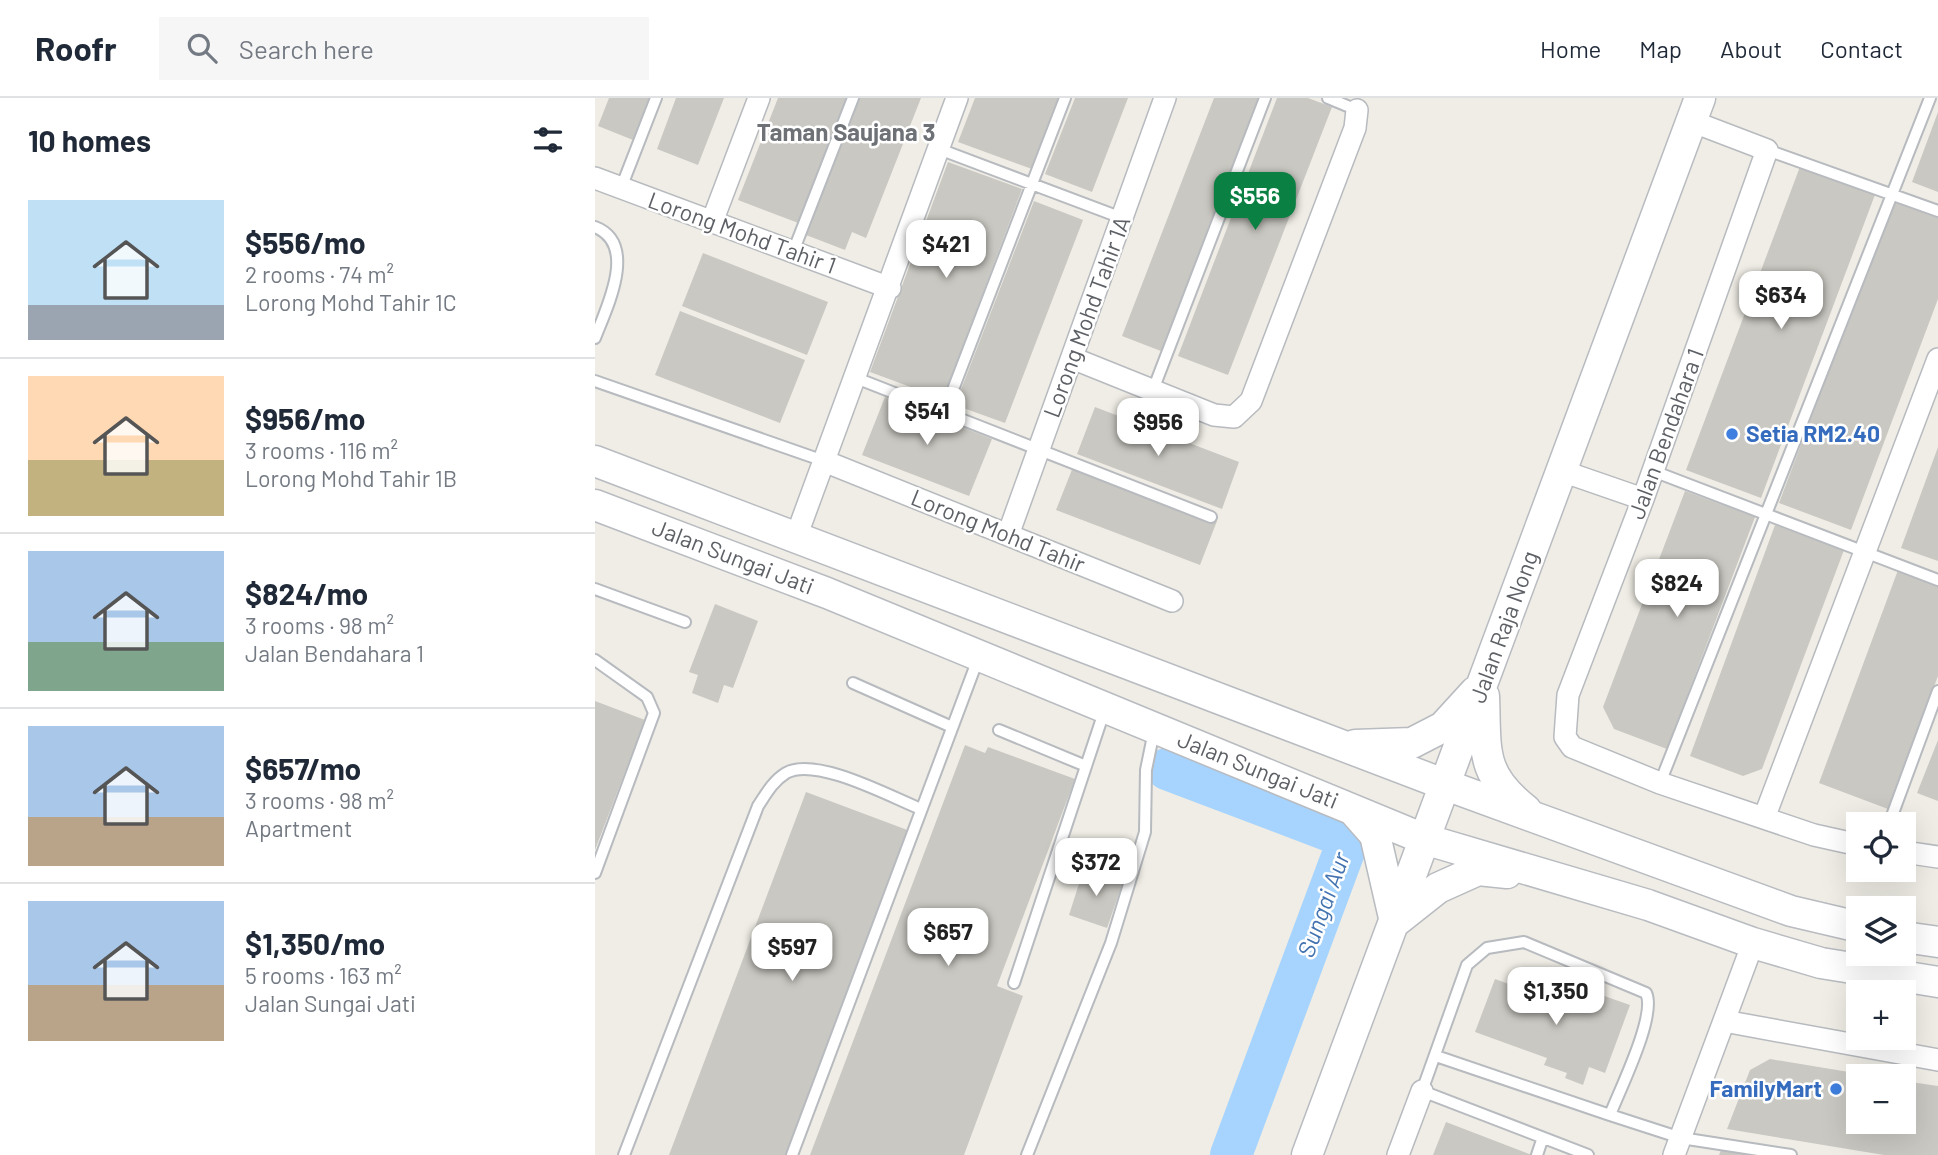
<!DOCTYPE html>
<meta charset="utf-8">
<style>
body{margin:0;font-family:Barlow,sans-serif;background:#f6f6f7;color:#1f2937;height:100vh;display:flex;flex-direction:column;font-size:26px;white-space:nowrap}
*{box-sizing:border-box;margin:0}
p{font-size:23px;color:#747a83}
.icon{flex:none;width:38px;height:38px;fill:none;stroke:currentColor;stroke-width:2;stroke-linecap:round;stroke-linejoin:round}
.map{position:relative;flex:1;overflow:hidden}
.drawer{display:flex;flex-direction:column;background:#fff;width:595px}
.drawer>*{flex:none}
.tools{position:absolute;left:1251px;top:714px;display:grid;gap:14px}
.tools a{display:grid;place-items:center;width:70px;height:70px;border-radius:0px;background:#fff;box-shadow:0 7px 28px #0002;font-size:35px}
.price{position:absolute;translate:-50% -60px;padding:0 16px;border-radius:14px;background:#fff;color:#222;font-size:23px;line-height:46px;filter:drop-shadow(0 2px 4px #0008)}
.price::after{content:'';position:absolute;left:50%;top:42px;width:21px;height:16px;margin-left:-10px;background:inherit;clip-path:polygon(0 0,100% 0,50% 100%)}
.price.on{background:#0b8043;color:#fff}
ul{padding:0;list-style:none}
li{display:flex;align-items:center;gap:21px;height:175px;padding:0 28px}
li+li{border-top:2px solid #e0e1e3}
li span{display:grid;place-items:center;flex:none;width:196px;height:140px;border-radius:0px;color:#555}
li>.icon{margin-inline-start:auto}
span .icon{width:84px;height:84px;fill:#fffc;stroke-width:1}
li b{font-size:30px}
h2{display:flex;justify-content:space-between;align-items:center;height:84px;padding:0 28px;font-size:30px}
header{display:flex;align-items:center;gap:42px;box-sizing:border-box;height:98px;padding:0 35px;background:#fff;border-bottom:2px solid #e0e1e3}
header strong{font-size:33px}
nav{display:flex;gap:38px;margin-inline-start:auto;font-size:24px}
.search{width:490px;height:63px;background:#f6f6f7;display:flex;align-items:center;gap:18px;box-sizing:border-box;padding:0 24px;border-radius:0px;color:#747a83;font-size:26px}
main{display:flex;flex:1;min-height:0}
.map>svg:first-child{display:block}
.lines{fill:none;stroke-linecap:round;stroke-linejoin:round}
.river{stroke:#a6d4fe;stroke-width:42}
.building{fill:#cac8c2}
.lane-casing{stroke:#b7babe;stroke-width:14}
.street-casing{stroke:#b7babe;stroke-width:24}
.secondary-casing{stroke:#b8bbc0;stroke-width:33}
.lane{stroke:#fff;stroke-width:10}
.street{stroke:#fff;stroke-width:21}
.secondary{stroke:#fff;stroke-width:30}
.shop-dot{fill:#3f7fe0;stroke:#fff;stroke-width:2.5}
.labels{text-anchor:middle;stroke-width:5;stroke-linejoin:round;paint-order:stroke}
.street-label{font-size:23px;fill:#5d6065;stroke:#fff}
.shop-label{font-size:23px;font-weight:bold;fill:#366cbe;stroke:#fff;text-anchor:start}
.neighbourhood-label{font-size:24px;font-weight:bold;fill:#6e7277;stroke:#fff}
.water-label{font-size:24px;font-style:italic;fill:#4273b0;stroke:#fff}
</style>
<header>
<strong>Roofr</strong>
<div class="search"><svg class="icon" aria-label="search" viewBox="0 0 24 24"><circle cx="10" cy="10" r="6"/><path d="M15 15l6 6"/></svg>Search here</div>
<nav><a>Home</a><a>Map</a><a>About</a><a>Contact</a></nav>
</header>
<main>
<section class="drawer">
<h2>10 homes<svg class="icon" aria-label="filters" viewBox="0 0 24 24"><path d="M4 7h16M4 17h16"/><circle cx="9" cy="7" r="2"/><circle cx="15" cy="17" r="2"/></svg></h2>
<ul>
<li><span style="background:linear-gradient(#bfe0f5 75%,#9aa5b1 0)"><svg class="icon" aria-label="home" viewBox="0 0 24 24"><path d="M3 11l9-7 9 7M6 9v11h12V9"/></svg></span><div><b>$556/mo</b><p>2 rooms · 74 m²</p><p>Lorong Mohd Tahir 1C</p></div></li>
<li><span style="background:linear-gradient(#ffd9b3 60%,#c2b280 0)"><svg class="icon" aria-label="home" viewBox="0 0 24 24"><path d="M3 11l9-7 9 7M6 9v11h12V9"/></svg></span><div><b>$956/mo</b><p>3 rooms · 116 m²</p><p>Lorong Mohd Tahir 1B</p></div></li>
<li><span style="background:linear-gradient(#a9c7e8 65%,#7fa58c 0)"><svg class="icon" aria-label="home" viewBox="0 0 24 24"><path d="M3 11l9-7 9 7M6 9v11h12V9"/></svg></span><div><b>$824/mo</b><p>3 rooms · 98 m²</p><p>Jalan Bendahara 1</p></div></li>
<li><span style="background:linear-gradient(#a9c7e8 65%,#b9a48a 0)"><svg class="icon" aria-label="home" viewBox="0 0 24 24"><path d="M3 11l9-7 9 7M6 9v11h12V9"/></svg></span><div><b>$657/mo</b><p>3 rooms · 98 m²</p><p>Apartment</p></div></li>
<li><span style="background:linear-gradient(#a9c7e8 60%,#b9a48a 0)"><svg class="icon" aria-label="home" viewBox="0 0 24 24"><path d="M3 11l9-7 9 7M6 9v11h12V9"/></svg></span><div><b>$1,350/mo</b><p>5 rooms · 163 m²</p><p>Jalan Sungai Jati</p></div></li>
</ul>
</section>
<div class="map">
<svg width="1343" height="1057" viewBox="0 0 1343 1057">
<rect width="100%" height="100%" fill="#efede5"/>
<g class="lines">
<!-- river -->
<path class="river" d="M572 671 754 740 636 1057"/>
</g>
<!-- building -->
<path class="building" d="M14 0H55L38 42 3 28Z
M81 0H129L103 67 62 51Z
M183 0H256L206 126 143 102Z
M264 0H326L271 140 257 134 250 152 211 137Z
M380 0H464L437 71 363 44Z
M480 0H533L497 94 450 76Z
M619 0H670L571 255 527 238Z
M682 0H713L737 9 633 277 583 258Z
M1343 14V94L1317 84Z
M353 64 427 91 348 301 275 274Z
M1206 66 1281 94 1166 400 1091 372Z
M1298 102 1343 119V201L1256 432 1184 405Z
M439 103 488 122 410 325 360 307Z
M108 155 233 204 212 257 87 208Z
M85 213 210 262 185 325 60 277Z
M290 299 397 341 374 398 267 357Z
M500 309 644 364 627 411 482 356Z
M1343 349V463L1306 450Z
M478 369 622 423 605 467 461 412Z
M1090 393 1160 419 1072 651 1019 631 1008 609Z
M1180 427 1249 452 1167 671 1148 678 1095 658Z
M1303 472 1343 487V578L1293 711 1224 685Z
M120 506 163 523 138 590 129 587 123 605 97 595 103 577 94 574Z
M0 603 50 622 0 752Z
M1343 642V703L1322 695Z
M370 647 390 655 393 649 480 681 402 888 428 898 369 1057H215Z
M211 694 315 733 192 1057H74Z
M489 770 528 784 512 830 474 817Z
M900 881 974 908 980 892 997 897 998 894 1035 907 1010 975 994 969 988 987 970 980 972 975 949 967 952 960 880 934Z
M1175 961 1272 977 1264 978V1024H1309V983L1343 988V1057H1289L1132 1031 1155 972Z
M851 1024 937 1057H838Z
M1126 1052 1149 1055V1057H1124Z"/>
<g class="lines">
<defs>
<path id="lane" d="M733 0 762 12
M344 51 527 120
M1172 52 1343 113
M26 90 61 0
M0 129C44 146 11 211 0 240
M198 154 258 0
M261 280 616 419
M0 283 229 363
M558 292 670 0
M349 315 470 0
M1058 373 1343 482
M0 491 90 524
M0 562 52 599 59 615 0 775
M258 585 357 629
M404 632 491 668
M1065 685 1335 0
M1294 726 1343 593
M419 885 510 611
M841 958 1015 1017
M29 1057 163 708C171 696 178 683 191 675 221 658 296 699 326 711
M197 1057 383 561
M432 1057 516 845 550 734 551 672 559 633
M942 1057 947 1042
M993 1057 827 993 872 867 892 850 929 844 1051 895C1062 917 1025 991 1015 1017L1086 1040 1196 1057"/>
<path id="street" d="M1096 23 1172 52 1048 401 973 597 970 639 977 649 1065 685 1219 737 1264 747
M0 80 295 190
M117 124 164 0
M477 260 619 317 639 319 656 303 760 30 762 12
M229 363 577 503
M967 373 1048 401
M413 437 570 0
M201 439 362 0
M1169 720 1343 261
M1309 754 1343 759
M1129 923 1343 962
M803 1057 827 993
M1079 1057 1158 845"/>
<path id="secondary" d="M0 363 851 687 1196 813 1264 829
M0 407 232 495 829 741 1053 807 1158 845 1226 865 1343 884
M889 598C891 653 885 676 931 712
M760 647 817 645 848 629 880 594
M758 712 780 737 800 824
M800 824 843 790 883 772 912 775
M1309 839 1343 844
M712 1057 1105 0"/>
</defs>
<!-- lane casing -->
<use href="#lane" class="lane-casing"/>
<!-- street casing -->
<use href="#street" class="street-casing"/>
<!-- secondary casing -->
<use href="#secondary" class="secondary-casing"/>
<!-- lane -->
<use href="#lane" class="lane"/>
<!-- street -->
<use href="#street" class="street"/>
<!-- secondary -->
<use href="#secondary" class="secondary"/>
</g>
<!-- markers -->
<g class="shop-dot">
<circle cx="1137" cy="336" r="7"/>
<circle cx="1241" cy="991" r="7"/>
</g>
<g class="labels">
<!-- street labels -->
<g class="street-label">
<text transform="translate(147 135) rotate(20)" y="8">Lorong Mohd Tahir 1</text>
<text transform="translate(492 219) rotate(-70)" y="8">Lorong Mohd Tahir 1A</text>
<text transform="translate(1071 336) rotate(-70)" y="8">Jalan Bendahara 1</text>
<text transform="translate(403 433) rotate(22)" y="8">Lorong Mohd Tahir</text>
<text transform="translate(138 459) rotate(21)" y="8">Jalan Sungai Jati</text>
<text transform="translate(909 529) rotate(-70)" y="8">Jalan Raja Nong</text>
<text transform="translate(663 672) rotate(22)" y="8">Jalan Sungai Jati</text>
</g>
<!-- shop labels -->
<g class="shop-label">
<text x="1151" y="344">Setia RM2.40</text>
<text x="1227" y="999" text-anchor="end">FamilyMart</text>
</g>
<!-- neighbourhood labels -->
<g class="neighbourhood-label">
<text x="251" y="43">Taman Saujana 3</text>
</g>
<!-- water labels -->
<g class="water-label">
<text transform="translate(729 807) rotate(-70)" y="8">Sungai Aur</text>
</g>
</g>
</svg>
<div class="tools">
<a><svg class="icon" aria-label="locate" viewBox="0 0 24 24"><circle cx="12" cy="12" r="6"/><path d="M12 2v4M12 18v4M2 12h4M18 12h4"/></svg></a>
<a><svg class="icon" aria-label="layers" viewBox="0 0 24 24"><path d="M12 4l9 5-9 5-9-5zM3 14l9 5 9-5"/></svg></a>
<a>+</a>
<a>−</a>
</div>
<b class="price on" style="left:660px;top:134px">$556</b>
<b class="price" style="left:351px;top:182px">$421</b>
<b class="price" style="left:1186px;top:233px">$634</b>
<b class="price" style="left:332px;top:349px">$541</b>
<b class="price" style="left:563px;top:360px">$956</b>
<b class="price" style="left:1082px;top:521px">$824</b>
<b class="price" style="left:501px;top:800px">$372</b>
<b class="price" style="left:353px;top:870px">$657</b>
<b class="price" style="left:197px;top:885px">$597</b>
<b class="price" style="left:961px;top:929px">$1,350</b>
</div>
</main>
